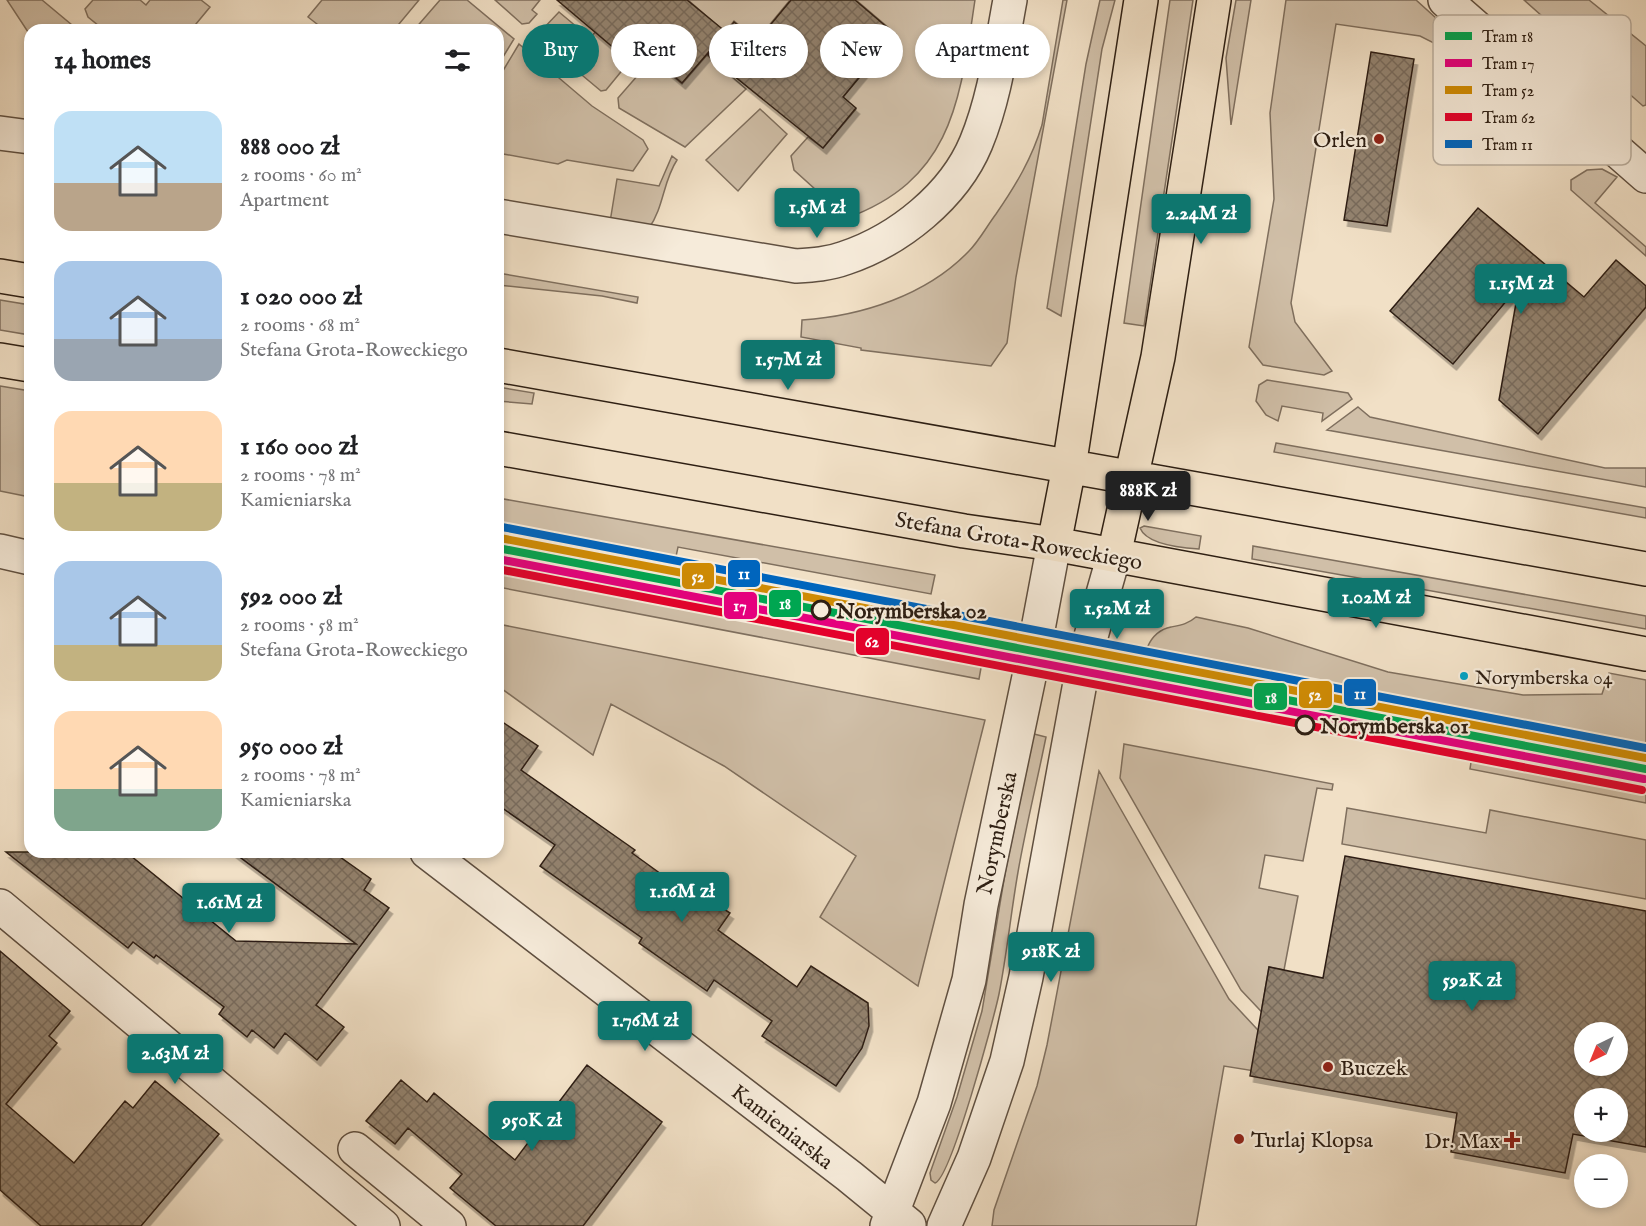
<!DOCTYPE html>
<meta charset="utf-8">
<style>
body{margin:0;font-family:"IM FELL English",serif;background:#f6f6f6;color:#202124;height:100vh;display:flex;flex-direction:column;font-size:22px;white-space:nowrap}
*{box-sizing:border-box;margin:0}
p{font-size:20px;color:#757577}
.icon{flex:none;width:33px;height:33px;fill:none;stroke:currentColor;stroke-width:2;stroke-linecap:round;stroke-linejoin:round}
.map{position:relative;flex:1;overflow:hidden}
.panel{position:absolute;left:24px;top:24px;width:480px;height:834px;display:flex;flex-direction:column;background:#fff;border-radius:18px;box-shadow:0 3px 9px #0003}
.panel>*{flex:none}
.top-card{position:absolute;left:522px;top:24px;width:570px;height:54px;display:flex;gap:12px}
.needle{width:39px;rotate:223deg}
.fabs{position:absolute;left:1574px;top:1022px;display:grid;gap:12px}
.fabs a{display:grid;place-items:center;width:54px;height:54px;border-radius:50%;background:#fff;box-shadow:0 3px 9px #0003;font-size:30px}
.price{position:absolute;translate:-50% -51px;padding:0 14px;border-radius:6px;background:#0f766e;color:#fff;font-size:20px;line-height:39px;filter:drop-shadow(0 2px 3px #0008)}
.price::after{content:'';position:absolute;left:50%;top:36px;width:18px;height:14px;margin-left:-9px;background:inherit;clip-path:polygon(0 0,100% 0,50% 100%)}
.price.selected{background:#222;color:#fff}
ul{padding:0;list-style:none}
li{display:flex;align-items:center;gap:18px;height:150px;padding:0 30px}
li span{display:grid;place-items:center;flex:none;width:168px;height:120px;border-radius:18px;color:#555}
li>.icon{margin-inline-start:auto}
span .icon{width:72px;height:72px;fill:#fffc;stroke-width:1}
li b{font-size:26px}
h2{display:flex;justify-content:space-between;align-items:center;height:72px;padding:0 30px;font-size:26px}
.chip{padding:0 21px;border-radius:27px;background:#fff;box-shadow:0 3px 9px #0003;font-size:21px;line-height:54px}
.chip.selected{background:#0f766e;color:#fff}
.map>svg:first-child{display:block}
.green{fill:#d0bfa8;stroke:#7f6f5e;stroke-width:1.5}
.building{fill:url(#building-cross-hatch);stroke:#2e1f13;stroke-width:1.5;fill-rule:evenodd;filter:url(#shadow)}
.lines{fill:none;stroke-linecap:round;stroke-linejoin:round}
.minor-casing{stroke:#5f4f40;stroke-width:36}
.major-casing{stroke:#2e1f13;stroke-width:36}
.minor{stroke:#f6ebda;stroke-width:33}
.major{stroke:#f1e0c6;stroke-width:33}
.tram-1-casing{stroke:#f6ebda;stroke-width:12}
.tram-2-casing{stroke:#f6ebda;stroke-width:12}
.tram-3-casing{stroke:#f6ebda;stroke-width:12}
.tram-4-casing{stroke:#f6ebda;stroke-width:12}
.tram-5-casing{stroke:#f6ebda;stroke-width:12}
.tram-1{stroke:#00a651;stroke-width:8}
.tram-2{stroke:#e5007d;stroke-width:8}
.tram-3{stroke:#cf8b04;stroke-width:8}
.tram-4{stroke:#e4002b;stroke-width:8}
.tram-5{stroke:#0065bd;stroke-width:8}
.poi-dot{fill:#8f2418;stroke:#f6ebda;stroke-width:2}
.stop-dot{fill:#f6ebda;stroke:#2e1f13;stroke-width:3}
.bus-dot{fill:#02a2c5;stroke:#f6ebda;stroke-width:2}
.labels{text-anchor:middle;stroke-width:4.5;stroke-linejoin:round;paint-order:stroke}
.bus-label{font-size:20px;fill:#2e1f13;stroke:#f6ebda;text-anchor:start}
.poi-label{font-size:22px;fill:#2e1f13;stroke:#f6ebda;text-anchor:end}
.street-label{font-size:22px;fill:#2e1f13;stroke:#f6ebda}
.stop-label{font-size:22px;font-weight:bold;fill:#2e1f13;stroke:#f6ebda;text-anchor:start}
.key{fill:#f6ebda;stroke:#baae9e;stroke-width:1.5}
.key-label{font-size:16px;fill:#2e1f13}
.line-badge{stroke:#f6ebda;stroke-width:2}
.badge-label{font-size:16px;text-anchor:middle;font-weight:bold;fill:#fff}
</style>
<div class="map">
<svg width="1646" height="1226" viewBox="0 0 1646 1226">
<defs>
<pattern id="building-cross-hatch" width="8" height="8" patternUnits="userSpaceOnUse" patternTransform="scale(1.5)"><rect width="8" height="8" fill="#938370"/><path d="M0 0l8 8M0 8l8-8" fill="none" stroke="#786b5b"/></pattern>
<filter id="shadow"><feDropShadow dx="3.5" dy="6" stdDeviation="0" flood-color="#0004"/></filter>
</defs>
<rect width="100%" height="100%" fill="#f1e0c6"/>
<filter id="stains"><feTurbulence type="fractalNoise" baseFrequency=".00333" numOctaves="4"/><feColorMatrix values="0 0 0 0 .2 0 0 0 0 .09 0 0 0 0 .02 0 0 0 .5 -.17"/></filter>
<radialGradient id="worn" r=".72"><stop offset=".6" stop-color="#630" stop-opacity="0"/><stop offset="1" stop-color="#630" stop-opacity=".3"/></radialGradient>
<!-- green -->
<path class="green" d="M7 0H42L78 30H30V35Z
M93 0H140L146 5 150 0H201L210 7 191 30H104L88 17 85 9Z
M322 0H419L394 30H320L322 28 308 17Z
M440 0H467L514 39 498 65V30H414Z
M495 0H540L532 10 537 14 529 23 522 24Z
M688 0H790L757 40 734 21 725 32Z
M856 0H975C960 98 954 179 847 218L794 170 791 156 808 137 823 148 856 109 843 97 896 34Z
M1063 0H1067L1016 277 1007 343 991 366 861 350V348L801 337 802 320C862 316 927 295 969 251 979 241 987 226 996 214 1016 185 1032 158 1042 125Z
M1100 0H1115L1102 49 1061 316 1047 308 1086 64Z
M1170 0H1193L1144 326 1124 323Z
M1236 0H1251L1231 125 1226 58Z
M1286 0H1416L1530 103C1541 122 1548 139 1529 155L1511 154 1491 139 1479 118 1474 94 1465 74 1434 43 1420 36 1336 24 1291 303 1295 322 1332 371 1324 375 1263 365 1249 347 1274 199 1270 113Z
M1524 0H1589L1646 46V105L1643 106Z
M559 12 590 38 606 20 635 45 625 57 629 62 606 90 601 91 540 40V32Z
M519 44 592 106 643 140 648 149 633 171 567 160 558 164 498 153V79Z
M707 55 746 89 685 147 619 108 618 98 652 59 682 84Z
M760 109 787 134 738 191 706 160Z
M672 156 677 160C663 181 664 207 649 228L610 222 617 179 659 186Z
M1602 169 1617 177 1595 203 1646 247V256L1571 190V180L1587 170Z
M498 273 638 297 637 303 602 296 498 285Z
M0 300 30 305V335L0 330Z
M1267 380 1348 393 1352 399 1322 421 1323 413 1282 406 1278 421 1266 415 1256 401 1259 385Z
M0 386 30 391V497L0 491Z
M498 387 534 393 532 404 498 401Z
M1358 407 1370 417 1605 468H1646V487L1327 430Z
M1276 443 1646 508V518L1274 452Z
M498 498 935 575 931 594 678 547 674 566 636 560 633 579 984 651 979 679 498 587Z
M1144 526 1201 536 1199 549C1183 548 1147 545 1140 528Z
M1253 546 1646 616V629L1252 559Z
M1196 617 1248 628 1388 672 1523 695 1602 694 1609 673 1646 680V803L1470 769 1473 749 1144 687 1145 681 1140 680C1143 659 1146 632 1171 627 1181 625 1188 624 1196 617Z
M498 624 985 720 918 986 820 917 856 856 724 766 611 704 593 755 498 686Z
M1034 734 1046 737C1037 782 1026 826 1018 872 1011 912 1007 953 999 994 994 1018 951 1178 935 1183L931 1180 930 1173 957 1097 982 1011 1006 868Z
M1124 744 1333 784 1332 790 1317 788 1303 861 1265 855 1259 888 1298 896 1284 970 1269 967 1262 1008 1274 1025 1241 990 1120 778Z
M1099 771 1229 999 1270 1043 1267 1073 1224 1066 1196 1226H992L994 1210 1037 1086 1047 1045Z
M1347 808 1486 833 1490 810 1646 840V899L1342 844Z"/>
<!-- building -->
<path class="building" d="M557 0H687L726 32 682 83 652 58 641 71Z
M791 0H855L895 34 843 97 856 108 823 148 708 55 734 22 757 41Z
M1371 52 1414 59 1387 226 1344 220Z
M1478 208 1584 297 1616 260 1646 286V307L1538 434 1499 400 1519 286 1453 364 1390 311Z
M498 719 538 746 521 770 635 850 632 853 697 900 701 894 730 913 718 930 797 987 811 966 868 1003 869 1026 862 1048 836 1086 762 1036 772 1021 714 980 707 991 639 943 642 938 540 866 555 845 498 805Z
M6 852H126L236 941 356 944 233 852H333L371 879 364 890 389 908 316 1005 344 1027 317 1060 285 1033 274 1048 252 1030 247 1037 219 1014 224 1007 156 955 154 958 133 942 128 948Z
M1345 856 1646 911V1147L1573 1134 1565 1173 1451 1152 1457 1113 1250 1076 1269 967 1323 978ZM1584 1032H1617V1065H1584ZM1584 1098H1617V1131H1584Z
M0 951 70 1011 49 1036 57 1043 6 1104 74 1163 125 1101 133 1108 155 1081 219 1134 141 1226H41L0 1190Z
M587 1065 662 1122 583 1226H496L450 1188 462 1174 408 1128 395 1144 366 1121 401 1080 427 1102 434 1093 515 1160Z"/>
<g class="lines">
<defs>
<path id="minor" d="M1445 0 1646 176
M0 133 30 137
M498 216 796 266C813 265 829 264 845 258 899 240 954 196 976 143 995 97 1001 48 1010 0
M0 551 30 558
M427 852 849 1176 909 1225
M0 906 383 1226
M355 1149 449 1226
M887 1226 934 1103 969 980 981 905 1029 677 1054 544
M944 1226 974 1158 1007 1061 1026 977 1084 661 1114 555"/>
<path id="major" d="M0 276 30 281
M0 360 30 365
M498 365 1646 569
M498 448 964 531 1054 544 1646 654
M1054 544 1069 467 1141 0
M1114 555 1158 357 1214 0"/>
</defs>
<!-- minor casing -->
<use href="#minor" class="minor-casing"/>
<!-- major casing -->
<use href="#major" class="major-casing"/>
<!-- minor -->
<use href="#minor" class="minor"/>
<!-- major -->
<use href="#major" class="major"/>
<defs>
<path id="tram-1" d="M498 548 1646 769"/>
<path id="tram-2" d="M498 559 1644 779"/>
<path id="tram-3" d="M500 538 1646 758"/>
<path id="tram-4" d="M498 569 1642 790"/>
<path id="tram-5" d="M502 527 1646 748"/>
</defs>
<!-- tram-1 casing -->
<use href="#tram-1" class="tram-1-casing"/>
<!-- tram-2 casing -->
<use href="#tram-2" class="tram-2-casing"/>
<!-- tram-3 casing -->
<use href="#tram-3" class="tram-3-casing"/>
<!-- tram-4 casing -->
<use href="#tram-4" class="tram-4-casing"/>
<!-- tram-5 casing -->
<use href="#tram-5" class="tram-5-casing"/>
<!-- tram-1 -->
<use href="#tram-1" class="tram-1"/>
<!-- tram-2 -->
<use href="#tram-2" class="tram-2"/>
<!-- tram-3 -->
<use href="#tram-3" class="tram-3"/>
<!-- tram-4 -->
<use href="#tram-4" class="tram-4"/>
<!-- tram-5 -->
<use href="#tram-5" class="tram-5"/>
</g>
<!-- markers -->
<g class="poi-dot">
<circle cx="1379" cy="139" r="6"/>
<circle cx="1328" cy="1067" r="6"/>
<circle cx="1239" cy="1139" r="6"/>
<path d="M1509 1131h6v6h6v6h-6v6h-6v-6h-6v-6h6z"/>
</g>
<g class="stop-dot">
<circle cx="821" cy="610" r="9"/>
<circle cx="1305" cy="725" r="9"/>
</g>
<circle class="bus-dot" cx="1464" cy="676" r="5"/>
<g class="labels">
<!-- bus labels -->
<g class="bus-label">
<text x="1475" y="684">Norymberska 04</text>
</g>
<!-- poi labels -->
<g class="poi-label">
<text x="1367" y="147">Orlen</text>
<text x="1340" y="1075" text-anchor="start">Buczek</text>
<text x="1251" y="1147" text-anchor="start">Turlaj Klopsa</text>
<text x="1500" y="1148">Dr. Max</text>
</g>
<!-- street labels -->
<g class="street-label">
<text transform="translate(1019 540) rotate(10)" y="8">Stefana Grota-Roweckiego</text>
<text transform="translate(996 833) rotate(-78)" y="8">Norymberska</text>
<text transform="translate(783 1126) rotate(38)" y="8">Kamieniarska</text>
</g>
<!-- stop labels -->
<g class="stop-label">
<text x="836" y="618">Norymberska 02</text>
<text x="1320" y="733">Norymberska 01</text>
</g>
</g>
<!-- legend -->
<rect x="1433" y="15" width="198" height="150" rx="9" class="key"/>
<rect x="1445" y="32" width="27" height="8" fill="#00a651"/>
<rect x="1445" y="59" width="27" height="8" fill="#e5007d"/>
<rect x="1445" y="86" width="27" height="8" fill="#cf8b04"/>
<rect x="1445" y="113" width="27" height="8" fill="#e4002b"/>
<rect x="1445" y="140" width="27" height="8" fill="#0065bd"/>
<g class="key-label">
<text x="1482" y="42">Tram 18</text>
<text x="1482" y="69">Tram 17</text>
<text x="1482" y="96">Tram 52</text>
<text x="1482" y="123">Tram 62</text>
<text x="1482" y="150">Tram 11</text>
</g>
<g class="line-badge">
<rect x="727" y="559" width="34" height="29" rx="6" fill="#0065bd"/>
<rect x="681" y="562" width="34" height="28" rx="6" fill="#cf8b04"/>
<rect x="768" y="589" width="34" height="29" rx="6" fill="#00a651"/>
<rect x="723" y="591" width="35" height="29" rx="6" fill="#e5007d"/>
<rect x="855" y="627" width="35" height="29" rx="6" fill="#e4002b"/>
<rect x="1343" y="678" width="34" height="29" rx="6" fill="#0065bd"/>
<rect x="1298" y="680" width="35" height="29" rx="6" fill="#cf8b04"/>
<rect x="1253" y="682" width="35" height="29" rx="6" fill="#00a651"/>
</g>
<g class="badge-label">
<text x="744" y="579">11</text>
<text x="698" y="582">52</text>
<text x="785" y="609">18</text>
<text x="740" y="611">17</text>
<text x="872" y="647">62</text>
<text x="1360" y="699">11</text>
<text x="1315" y="700">52</text>
<text x="1271" y="703">18</text>
</g>
<rect width="100%" height="100%" filter="url(#stains)"/>
<rect width="100%" height="100%" fill="url(#worn)"/>
</svg>
<div class="fabs">
<a><svg class="needle" viewBox="-14 -14 28 28"><path d="M0-13l5 13h-10z" fill="#e53935"/><path d="M0 13l5-13h-10z" fill="#757577"/></svg></a>
<a>+</a>
<a>−</a>
</div>
<b class="price" style="left:817px;top:239px">1.5M zł</b>
<b class="price" style="left:1201px;top:245px">2.24M zł</b>
<b class="price" style="left:1521px;top:315px">1.15M zł</b>
<b class="price" style="left:788px;top:391px">1.57M zł</b>
<b class="price selected" style="left:1148px;top:522px">888K zł</b>
<b class="price" style="left:1376px;top:629px">1.02M zł</b>
<b class="price" style="left:1117px;top:640px">1.52M zł</b>
<b class="price" style="left:682px;top:923px">1.16M zł</b>
<b class="price" style="left:229px;top:934px">1.61M zł</b>
<b class="price" style="left:1051px;top:983px">918K zł</b>
<b class="price" style="left:1472px;top:1012px">592K zł</b>
<b class="price" style="left:645px;top:1052px">1.76M zł</b>
<b class="price" style="left:175px;top:1085px">2.63M zł</b>
<b class="price" style="left:532px;top:1152px">950K zł</b>
<div class="top-card">
<a class="chip selected">Buy</a>
<a class="chip">Rent</a>
<a class="chip">Filters</a>
<a class="chip">New</a>
<a class="chip">Apartment</a>
</div>
<section class="panel">
<h2>14 homes<svg class="icon" aria-label="filters" viewBox="0 0 24 24"><path d="M4 7h16M4 17h16"/><circle cx="9" cy="7" r="2"/><circle cx="15" cy="17" r="2"/></svg></h2>
<ul>
<li><span style="background:linear-gradient(#bfe0f5 60%,#b9a48a 0)"><svg class="icon" aria-label="home" viewBox="0 0 24 24"><path d="M3 11l9-7 9 7M6 9v11h12V9"/></svg></span><div><b>888 000 zł</b><p>2 rooms · 60 m²</p><p>Apartment</p></div></li>
<li><span style="background:linear-gradient(#a9c7e8 65%,#9aa5b1 0)"><svg class="icon" aria-label="home" viewBox="0 0 24 24"><path d="M3 11l9-7 9 7M6 9v11h12V9"/></svg></span><div><b>1 020 000 zł</b><p>2 rooms · 68 m²</p><p>Stefana Grota-Roweckiego</p></div></li>
<li><span style="background:linear-gradient(#ffd9b3 60%,#c2b280 0)"><svg class="icon" aria-label="home" viewBox="0 0 24 24"><path d="M3 11l9-7 9 7M6 9v11h12V9"/></svg></span><div><b>1 160 000 zł</b><p>2 rooms · 78 m²</p><p>Kamieniarska</p></div></li>
<li><span style="background:linear-gradient(#a9c7e8 70%,#c2b280 0)"><svg class="icon" aria-label="home" viewBox="0 0 24 24"><path d="M3 11l9-7 9 7M6 9v11h12V9"/></svg></span><div><b>592 000 zł</b><p>2 rooms · 58 m²</p><p>Stefana Grota-Roweckiego</p></div></li>
<li><span style="background:linear-gradient(#ffd9b3 65%,#7fa58c 0)"><svg class="icon" aria-label="home" viewBox="0 0 24 24"><path d="M3 11l9-7 9 7M6 9v11h12V9"/></svg></span><div><b>950 000 zł</b><p>2 rooms · 78 m²</p><p>Kamieniarska</p></div></li>
</ul>
</section>
</div>
